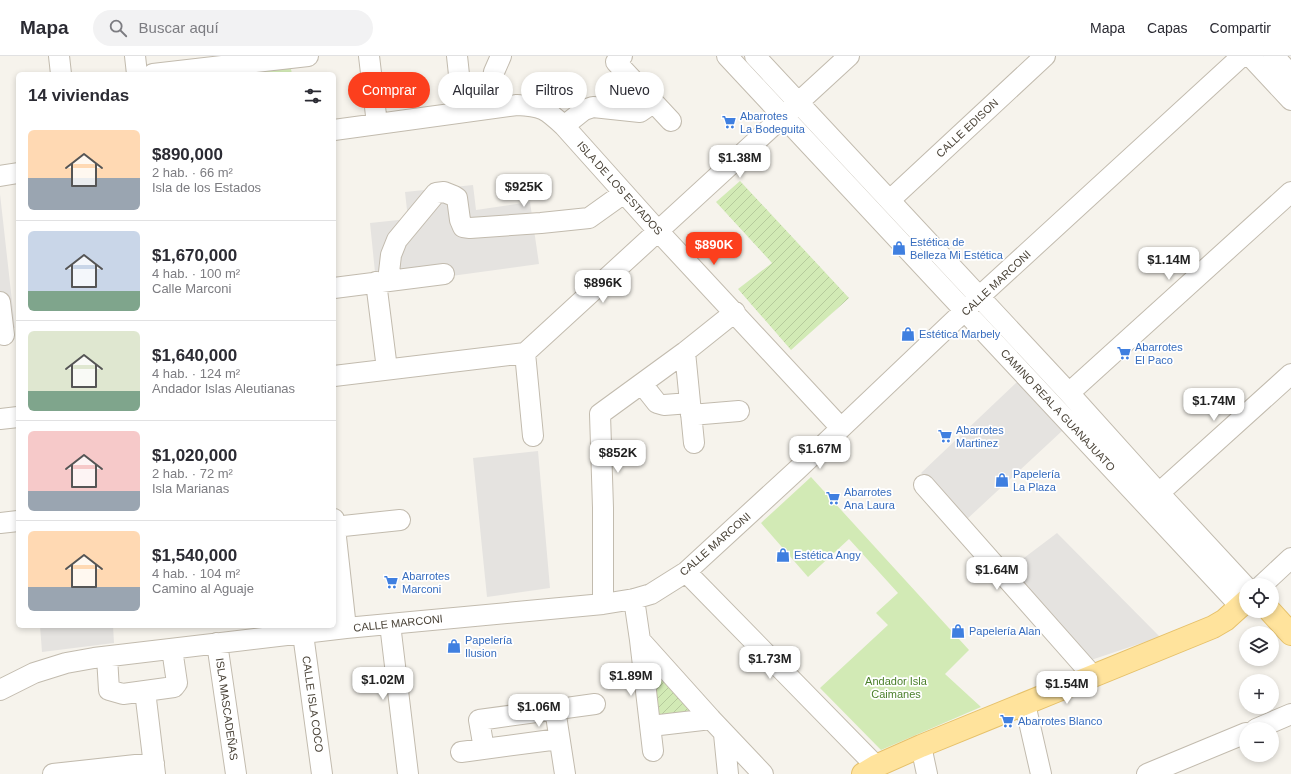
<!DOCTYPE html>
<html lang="es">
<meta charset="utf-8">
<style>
body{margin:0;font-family:Helvetica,sans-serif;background:#f2f2f3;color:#2b2b33;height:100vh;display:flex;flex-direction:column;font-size:15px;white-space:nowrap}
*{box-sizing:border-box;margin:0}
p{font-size:13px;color:#7c7c81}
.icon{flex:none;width:22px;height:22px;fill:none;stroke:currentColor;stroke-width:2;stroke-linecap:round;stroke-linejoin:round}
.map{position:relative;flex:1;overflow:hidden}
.side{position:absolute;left:16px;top:16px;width:320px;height:556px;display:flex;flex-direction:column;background:#fff;border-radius:6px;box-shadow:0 2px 6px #0003}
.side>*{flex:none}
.top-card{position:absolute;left:348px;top:16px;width:380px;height:36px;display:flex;gap:8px}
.buttons{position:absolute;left:1239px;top:522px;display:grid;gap:8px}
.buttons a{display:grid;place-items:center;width:40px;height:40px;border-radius:50%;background:#fff;box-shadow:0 2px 6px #0003;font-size:20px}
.price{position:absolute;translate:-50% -34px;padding:0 9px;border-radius:8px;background:#fff;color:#222;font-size:13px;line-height:26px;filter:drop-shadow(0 1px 2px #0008)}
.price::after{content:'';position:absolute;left:50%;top:24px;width:12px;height:9px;margin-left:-6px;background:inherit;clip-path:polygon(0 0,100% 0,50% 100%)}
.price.active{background:#fc3f1d;color:#fff}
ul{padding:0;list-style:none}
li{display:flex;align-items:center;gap:12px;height:100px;padding:0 12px}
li+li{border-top:1px solid #e1e1e2}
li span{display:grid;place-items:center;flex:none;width:112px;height:80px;border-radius:6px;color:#555}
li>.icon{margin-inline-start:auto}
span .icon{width:48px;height:48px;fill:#fffc;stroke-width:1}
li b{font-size:17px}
h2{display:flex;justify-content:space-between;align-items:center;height:48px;padding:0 12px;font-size:17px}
.tag{padding:0 14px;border-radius:18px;background:#fff;box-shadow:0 2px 6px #0003;font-size:14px;line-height:36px}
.tag.active{background:#fc3f1d;color:#fff}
header{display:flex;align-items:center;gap:24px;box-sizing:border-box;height:56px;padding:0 20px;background:#fff;border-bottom:1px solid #e1e1e2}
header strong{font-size:19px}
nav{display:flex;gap:22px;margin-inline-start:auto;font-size:14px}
.search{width:280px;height:36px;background:#f2f2f3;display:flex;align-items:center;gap:10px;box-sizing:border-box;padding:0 14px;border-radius:22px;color:#7c7c81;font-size:15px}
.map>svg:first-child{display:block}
.park{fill:#d2eab5}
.garden{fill:url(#garden-furrows)}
.parking{fill:#e5e3e0}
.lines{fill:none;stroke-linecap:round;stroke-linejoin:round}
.minor-casing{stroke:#c2bbae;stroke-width:22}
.major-casing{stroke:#e6c16a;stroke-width:24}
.minor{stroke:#fff;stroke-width:20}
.major{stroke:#ffe39c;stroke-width:22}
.labels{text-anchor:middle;stroke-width:3.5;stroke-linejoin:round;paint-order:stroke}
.shop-label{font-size:11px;fill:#366cbe;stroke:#fff;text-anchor:start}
.street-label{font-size:11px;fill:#4b4439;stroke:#fff}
.park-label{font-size:11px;fill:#4a7f2a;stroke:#fff}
</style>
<header>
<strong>Mapa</strong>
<div class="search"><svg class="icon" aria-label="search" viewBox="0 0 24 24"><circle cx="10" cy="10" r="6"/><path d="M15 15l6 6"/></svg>Buscar aquí</div>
<nav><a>Mapa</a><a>Capas</a><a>Compartir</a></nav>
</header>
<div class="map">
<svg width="1291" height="718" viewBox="0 0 1291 718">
<defs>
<pattern id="garden-furrows" width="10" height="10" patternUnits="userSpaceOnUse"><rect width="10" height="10" fill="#d2eab5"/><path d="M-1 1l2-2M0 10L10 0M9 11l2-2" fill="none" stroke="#b6ca9c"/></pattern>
</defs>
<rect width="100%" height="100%" fill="#f6f3ec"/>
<!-- park -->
<path class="park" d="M290 8 292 18H210Z
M811 421 969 594 945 618 981 651 881 694 820 632 888 569 876 557 898 537 849 483 808 521 761 467Z"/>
<!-- garden -->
<path class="garden" d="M740 125 849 242 791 294 738 233 772 207 716 146Z
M645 601 698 657 653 661Z"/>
<!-- parking -->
<path class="parking" d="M473 129 476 154 530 146 539 208 378 230 376 226 370 167 408 163 405 136Z
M0 138 15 272 0 274Z
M1017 326 1062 375 966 464 921 417Z
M538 395 550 532 487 541 473 402Z
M1057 477 1160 581 1085 606 1008 514Z
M40 570H113L114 587 42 596Z"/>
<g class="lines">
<defs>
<path id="minor" d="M59 0 61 18
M135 0 137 18
M369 0 377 68
M457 0 463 56
M622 0 616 6 671 65
M727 0 1241 551
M755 0 1069 337 1159 437 1246 531
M1250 0 1291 44
M1274 0 1291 19
M153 18 308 0
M486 53 494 16 501 0
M564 70 584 54 593 51 640 56 653 47
M334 74 517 49C542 50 546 53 564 70L659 176 841 372
M0 120 18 117
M890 144 1045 0
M388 225 391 199 397 184 436 137 444 136 454 140 457 142 460 164 463 171 470 172 541 167 589 162 624 137
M376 226 387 313
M334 232 444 218
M0 246 4 279
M685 296 694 387
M525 297 533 380
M334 320 525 297 849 0
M642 328 657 347 664 349 690 347
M1069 337 1291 136
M691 359 739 355
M0 363 18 361
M924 429 1093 620
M1159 437 1291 318
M334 463 346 572
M0 467 18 465
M334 471 400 464
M686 516 876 710
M1262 529 1291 502
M634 543 640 584 711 663 763 718
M603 548V452L600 358 685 296 735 256
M390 568 408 718
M303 578 322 718
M640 584 653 695
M217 587 236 718
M107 601 109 634 123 638 174 631 177 627 172 593
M0 634 34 617 66 607 94 602 346 572 603 548 634 543 651 538 686 516 798 413 979 241 1242 0
M145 635 155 718
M1025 648 1041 718
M555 653 565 718
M651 670 711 663
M1256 673 1291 658
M724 678 728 718
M921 690 927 718
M484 693 479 664 595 648
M461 696 559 683
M53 718 154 707
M1147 718 1246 677"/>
<path id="major" d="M1270 555 1291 578
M863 718 876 710 921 690 1213 571 1225 564 1246 545"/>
</defs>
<!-- minor casing -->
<use href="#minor" class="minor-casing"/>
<!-- major casing -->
<use href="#major" class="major-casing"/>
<!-- minor -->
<use href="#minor" class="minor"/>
<!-- major -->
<use href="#major" class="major"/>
</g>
<!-- icons -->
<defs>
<symbol id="supermarket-bare" viewBox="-9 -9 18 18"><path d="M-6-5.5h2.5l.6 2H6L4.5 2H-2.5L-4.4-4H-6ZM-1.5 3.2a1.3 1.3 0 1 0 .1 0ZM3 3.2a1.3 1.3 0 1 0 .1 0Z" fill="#3f7fe0" stroke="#fff" stroke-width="2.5" paint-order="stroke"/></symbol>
<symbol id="shop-bare" viewBox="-9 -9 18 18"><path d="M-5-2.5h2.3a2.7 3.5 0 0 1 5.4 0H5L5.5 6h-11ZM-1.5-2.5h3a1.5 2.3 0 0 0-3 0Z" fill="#3f7fe0" stroke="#fff" stroke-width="2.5" paint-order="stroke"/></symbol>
</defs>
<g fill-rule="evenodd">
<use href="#supermarket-bare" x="719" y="56" width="20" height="20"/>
<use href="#shop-bare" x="889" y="182" width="20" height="20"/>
<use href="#shop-bare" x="898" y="268" width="20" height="20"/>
<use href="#supermarket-bare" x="1114" y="287" width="20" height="20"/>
<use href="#supermarket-bare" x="935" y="370" width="20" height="20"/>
<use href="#shop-bare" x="992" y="414" width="20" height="20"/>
<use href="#supermarket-bare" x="823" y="432" width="20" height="20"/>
<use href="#shop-bare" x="773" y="489" width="20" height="20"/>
<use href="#supermarket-bare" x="381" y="516" width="20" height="20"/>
<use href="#shop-bare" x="948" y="565" width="20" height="20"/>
<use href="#shop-bare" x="444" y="580" width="20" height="20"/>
<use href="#supermarket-bare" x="997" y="655" width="20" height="20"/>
</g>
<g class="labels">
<!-- shop labels -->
<g class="shop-label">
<text x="740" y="64">Abarrotes<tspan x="740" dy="13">La Bodeguita</tspan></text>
<text x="910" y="190">Estética de<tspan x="910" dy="13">Belleza Mi Estética</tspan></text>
<text x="919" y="282">Estética Marbely</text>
<text x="1135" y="295">Abarrotes<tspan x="1135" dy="13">El Paco</tspan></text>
<text x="956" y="378">Abarrotes<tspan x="956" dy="13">Martinez</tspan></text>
<text x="1013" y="422">Papelería<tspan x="1013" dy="13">La Plaza</tspan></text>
<text x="844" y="440">Abarrotes<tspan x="844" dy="13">Ana Laura</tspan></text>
<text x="794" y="503">Estética Angy</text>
<text x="402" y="524">Abarrotes<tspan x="402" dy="13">Marconi</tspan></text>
<text x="969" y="579">Papelería Alan</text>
<text x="465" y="588">Papelería<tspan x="465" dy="13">Ilusion</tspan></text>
<text x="1018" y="669">Abarrotes Blanco</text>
</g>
<!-- street labels -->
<g class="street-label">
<text transform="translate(967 72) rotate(-43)" y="4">CALLE EDISON</text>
<text transform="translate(620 132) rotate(48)" y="4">ISLA DE LOS ESTADOS</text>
<text transform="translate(996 227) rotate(-43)" y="4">CALLE MARCONI</text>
<text transform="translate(1058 354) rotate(47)" y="4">CAMINO REAL A GUANAJUATO</text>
<text transform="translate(715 488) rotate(-41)" y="4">CALLE MARCONI</text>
<text transform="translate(398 567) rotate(-6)" y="4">CALLE MARCONI</text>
<text transform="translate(313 648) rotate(82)" y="4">CALLE ISLA COCO</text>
<text transform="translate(227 653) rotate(82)" y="4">ISLA MASCADEÑAS</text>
</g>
<!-- park labels -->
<g class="park-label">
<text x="896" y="629">Andador Isla<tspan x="896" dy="13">Caimanes</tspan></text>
</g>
</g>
</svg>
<div class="buttons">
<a><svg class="icon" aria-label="locate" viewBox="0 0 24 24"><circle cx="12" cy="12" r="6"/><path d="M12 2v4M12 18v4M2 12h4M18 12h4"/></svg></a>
<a><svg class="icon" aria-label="layers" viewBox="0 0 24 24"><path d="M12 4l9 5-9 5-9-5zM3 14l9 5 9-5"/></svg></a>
<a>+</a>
<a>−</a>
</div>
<b class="price" style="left:740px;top:123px">$1.38M</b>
<b class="price" style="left:524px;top:152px">$925K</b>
<b class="price active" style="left:714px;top:210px">$890K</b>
<b class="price" style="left:1169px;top:225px">$1.14M</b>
<b class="price" style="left:603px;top:248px">$896K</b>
<b class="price" style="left:1214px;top:366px">$1.74M</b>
<b class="price" style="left:820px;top:414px">$1.67M</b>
<b class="price" style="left:618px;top:418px">$852K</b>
<b class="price" style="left:997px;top:535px">$1.64M</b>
<b class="price" style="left:770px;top:624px">$1.73M</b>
<b class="price" style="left:631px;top:641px">$1.89M</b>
<b class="price" style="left:383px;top:645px">$1.02M</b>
<b class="price" style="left:1067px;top:649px">$1.54M</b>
<b class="price" style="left:539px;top:672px">$1.06M</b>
<div class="top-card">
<a class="tag active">Comprar</a>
<a class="tag">Alquilar</a>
<a class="tag">Filtros</a>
<a class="tag">Nuevo</a>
</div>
<section class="side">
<h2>14 viviendas<svg class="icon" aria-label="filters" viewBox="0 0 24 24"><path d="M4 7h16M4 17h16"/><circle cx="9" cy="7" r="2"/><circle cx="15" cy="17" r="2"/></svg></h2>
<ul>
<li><span style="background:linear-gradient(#ffd9b3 60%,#9aa5b1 0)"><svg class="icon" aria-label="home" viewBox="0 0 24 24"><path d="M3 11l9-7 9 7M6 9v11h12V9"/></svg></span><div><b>$890,000</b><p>2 hab. · 66 m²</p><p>Isla de los Estados</p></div></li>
<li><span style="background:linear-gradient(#c9d6e8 75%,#7fa58c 0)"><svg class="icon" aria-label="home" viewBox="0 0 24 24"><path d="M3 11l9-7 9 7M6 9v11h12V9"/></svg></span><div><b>$1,670,000</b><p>4 hab. · 100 m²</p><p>Calle Marconi</p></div></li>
<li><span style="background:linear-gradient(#dfe7d0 75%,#7fa58c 0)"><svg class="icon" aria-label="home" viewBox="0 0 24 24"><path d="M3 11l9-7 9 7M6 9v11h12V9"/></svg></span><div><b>$1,640,000</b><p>4 hab. · 124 m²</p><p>Andador Islas Aleutianas</p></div></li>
<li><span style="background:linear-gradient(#f6c9c9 75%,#9aa5b1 0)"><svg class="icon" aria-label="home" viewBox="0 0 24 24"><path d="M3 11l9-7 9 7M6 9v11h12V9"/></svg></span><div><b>$1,020,000</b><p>2 hab. · 72 m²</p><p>Isla Marianas</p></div></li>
<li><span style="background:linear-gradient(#ffd9b3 70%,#9aa5b1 0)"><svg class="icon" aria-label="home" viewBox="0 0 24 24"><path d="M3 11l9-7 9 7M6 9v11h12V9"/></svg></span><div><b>$1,540,000</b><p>4 hab. · 104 m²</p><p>Camino al Aguaje</p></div></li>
</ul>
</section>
</div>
